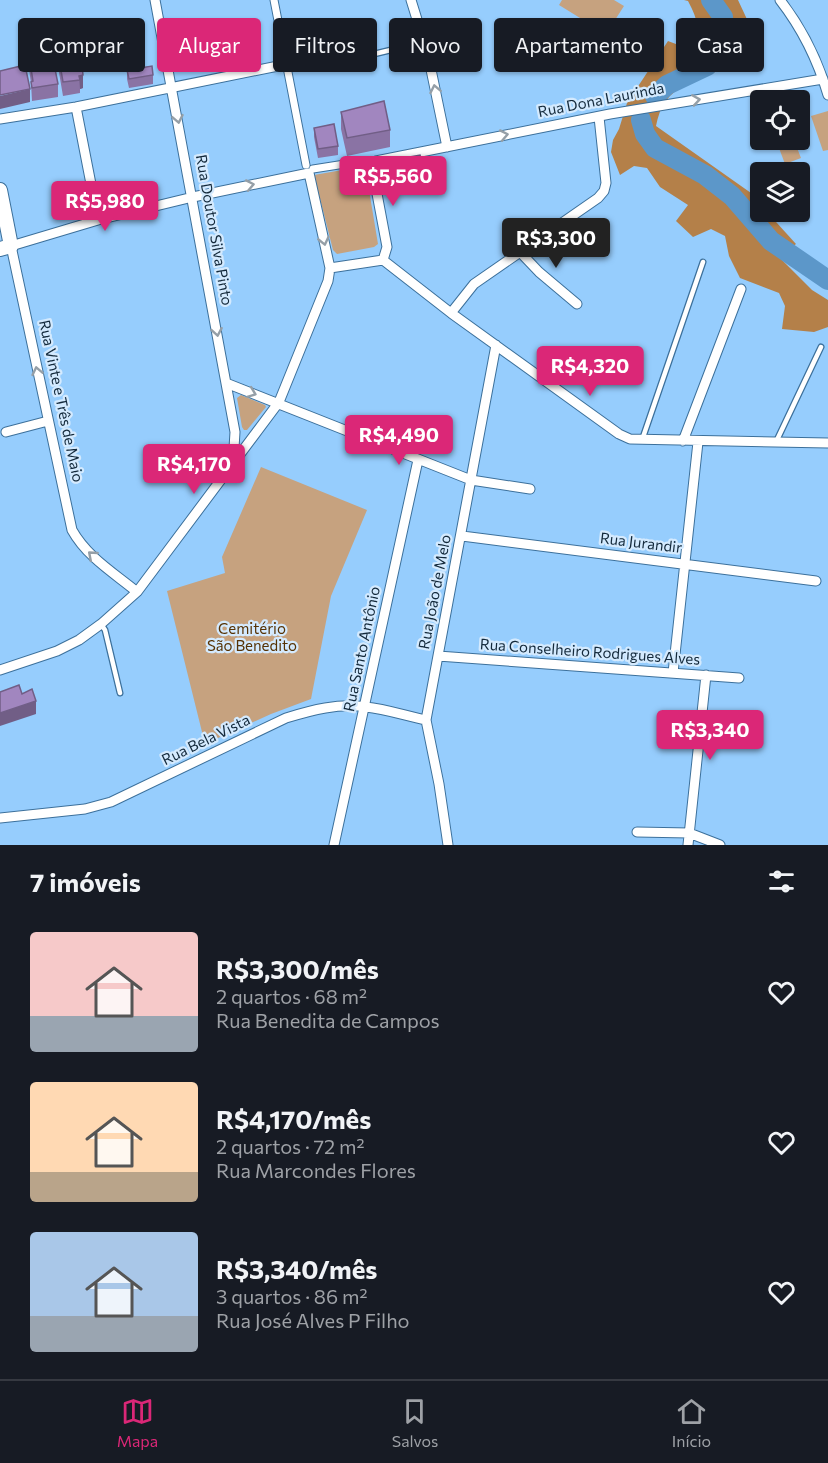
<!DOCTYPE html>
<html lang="pt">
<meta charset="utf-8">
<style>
body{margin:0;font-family:Commissioner,sans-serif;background:#242831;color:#f1f3f6;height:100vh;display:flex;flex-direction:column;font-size:22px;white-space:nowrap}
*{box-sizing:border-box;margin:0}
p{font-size:20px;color:#9ea1a6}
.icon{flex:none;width:33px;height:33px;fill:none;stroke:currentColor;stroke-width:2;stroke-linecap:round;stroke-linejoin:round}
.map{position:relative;height:845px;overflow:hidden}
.sheet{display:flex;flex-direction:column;background:#171b24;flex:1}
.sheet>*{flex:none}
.guide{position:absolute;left:18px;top:18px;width:792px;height:54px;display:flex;gap:12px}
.controls{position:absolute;left:750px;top:90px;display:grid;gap:12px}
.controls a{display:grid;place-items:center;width:60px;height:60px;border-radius:6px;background:#171b24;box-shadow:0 2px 4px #0004;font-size:30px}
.price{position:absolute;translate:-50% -51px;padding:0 14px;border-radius:6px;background:#db2777;color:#fff;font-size:20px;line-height:39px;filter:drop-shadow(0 2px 3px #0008)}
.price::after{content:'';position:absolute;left:50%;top:36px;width:18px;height:14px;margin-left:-9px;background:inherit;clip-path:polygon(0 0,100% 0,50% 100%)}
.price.active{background:#222;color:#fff}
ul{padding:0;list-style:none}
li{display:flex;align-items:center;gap:18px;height:150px;padding:0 30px}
li span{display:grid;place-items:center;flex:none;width:168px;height:120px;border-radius:6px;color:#555}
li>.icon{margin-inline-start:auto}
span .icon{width:72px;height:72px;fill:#fffc;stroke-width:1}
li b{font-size:26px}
h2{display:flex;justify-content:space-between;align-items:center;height:72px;padding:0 30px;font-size:26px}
.chip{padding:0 21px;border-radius:6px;background:#171b24;box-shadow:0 2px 4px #0004;font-size:21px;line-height:54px}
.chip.active{background:#db2777;color:#fff}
.menu{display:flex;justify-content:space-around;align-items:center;height:84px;border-top:2px solid #363941;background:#171b24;font-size:16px;color:#9ea1a6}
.menu a{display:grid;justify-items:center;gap:3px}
.menu .active{color:#db2777}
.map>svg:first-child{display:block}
.green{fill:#c6a27f}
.forest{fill:#b48049}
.water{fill:#5c97c9;stroke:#46769e;stroke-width:1.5}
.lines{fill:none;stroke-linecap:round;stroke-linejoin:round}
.river{stroke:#5c97c9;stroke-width:20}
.service-casing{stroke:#3c709b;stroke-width:7}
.pedestrian-casing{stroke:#3c709b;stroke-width:9}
.minor-casing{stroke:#3c709b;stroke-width:11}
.secondary-casing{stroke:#3c709b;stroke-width:16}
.service{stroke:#fff;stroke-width:4.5}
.pedestrian{stroke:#fff;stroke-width:7}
.minor{stroke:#fff;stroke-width:9}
.secondary{stroke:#fff;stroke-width:14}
.wall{fill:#8a73a4}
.shaded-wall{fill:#715e86}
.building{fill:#a186bf;stroke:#715e86;stroke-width:1.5}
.oneway{stroke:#959fa7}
.labels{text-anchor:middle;stroke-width:4.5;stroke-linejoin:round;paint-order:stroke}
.street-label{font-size:15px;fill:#13293b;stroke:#d4eafe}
.park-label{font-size:15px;fill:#563204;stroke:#d4eafe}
</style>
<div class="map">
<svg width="828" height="845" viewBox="0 0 828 845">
<rect width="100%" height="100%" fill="#96cdfd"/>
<!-- green -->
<path class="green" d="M562 0H614L624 6 606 34 559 5Z
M828 111V150L823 151 811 116Z
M776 140H794L801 158 785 164Z
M365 166 378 244 374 247 337 254 333 250 314 175Z
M241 395 265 405 266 407 247 430H244L242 427 237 398Z
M261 467 367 510 331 596 311 699 271 714 205 744 167 591 225 573 222 557Z"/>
<!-- forest -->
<path class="forest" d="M684 0H738L752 30 750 47C739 57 728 65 715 72 685 87 664 87 656 126L751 193 760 204V212H767L796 244 779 257 812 290 828 300V327L814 332 782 329 785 306 779 293 740 278 729 256 725 236 711 229 693 237 676 221 688 205 660 187 647 168 634 166 620 175 611 152 613 140 619 129 627 103 668 41 689 49C700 29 699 22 688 1Z"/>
<!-- water -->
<path class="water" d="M554 30 585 54 573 69 542 44Z"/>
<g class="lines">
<!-- river -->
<path class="river" d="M655 96 667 85 707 66 720 51 724 38 723 17 711 0
M641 120 645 134 655 148 705 175 732 196 771 241 828 280"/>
<defs>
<path id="service" d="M370 55 424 42
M642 440 703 262
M776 442 821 347
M101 624 105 630 120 693"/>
<path id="pedestrian" d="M274 0 306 165
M313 169 364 161"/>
<path id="minor" d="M155 0 235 432 233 464
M411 0 428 55 447 147
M780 0C801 27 818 61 828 95
M76 107 98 220
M0 119 76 107 283 65
M519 251 539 272 577 304
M383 260 387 247 372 167 376 161 610 114 823 79
M383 260 451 313 619 434 630 439 828 443
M330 268 383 260
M451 313 474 284 598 198 604 191 606 183 599 117
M226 383 471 480 530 489
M6 432 48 421
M683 441 741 289
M462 536 816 581
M438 656 739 678
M0 670 57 651 79 640 101 624 137 592 279 402 328 281 330 268 309 173 193 197 98 220 11 246 72 530C87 557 114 573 137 592
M673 673 698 442
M0 818 85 809 111 802 286 718C312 710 338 703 366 707 386 709 406 716 426 720
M637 832 689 833 720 845
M334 845 418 460
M448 845 439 784 426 720 496 345
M688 845 706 675"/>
<path id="secondary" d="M0 190 11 246 0 249"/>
</defs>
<!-- service casing -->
<use href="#service" class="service-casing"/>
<!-- pedestrian casing -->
<use href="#pedestrian" class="pedestrian-casing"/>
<!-- minor casing -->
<use href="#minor" class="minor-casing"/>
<!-- secondary casing -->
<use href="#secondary" class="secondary-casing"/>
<!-- service -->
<use href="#service" class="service"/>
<!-- pedestrian -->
<use href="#pedestrian" class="pedestrian"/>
<!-- minor -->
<use href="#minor" class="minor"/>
<!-- secondary -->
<use href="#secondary" class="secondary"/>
</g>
<!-- wall -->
<path class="wall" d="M55 36 77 57 83 88 80 89V93L63 96 55 49Z
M33 46 58 84V97L32 101 31 83 29 69V56L33 55Z
M127 70 153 75V84L129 88 127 79Z
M341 112 390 130V147L347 156 341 129Z
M314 128 338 146V155L318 158 314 137Z
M381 162 422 164V173L382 181Z"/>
<!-- shaded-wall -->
<path class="shaded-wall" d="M83 75V88L80 89 79 76Z
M30 89V102L0 109V96Z
M36 701V714L0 726V713Z"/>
<!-- building -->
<path class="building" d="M75 34 77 44 75 45 78 65 82 66 83 75 79 76 80 80 63 82 55 36Z
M50 44 58 84 32 88 31 82 33 81 29 56 34 55 33 46Z
M25 65 30 89 0 95V71Z
M152 66 153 75 129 79 127 70Z
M384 101 390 130 347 138 341 112Z
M334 124 338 146 318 149 314 128Z
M420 155 422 164 382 172 381 162Z
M19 685 22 694 32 689 36 701 0 713V692Z"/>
<!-- one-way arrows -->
<defs><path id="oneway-chevron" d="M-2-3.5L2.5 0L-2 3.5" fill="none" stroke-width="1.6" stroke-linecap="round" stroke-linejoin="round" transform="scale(1.5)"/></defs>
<g class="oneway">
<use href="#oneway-chevron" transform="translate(435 89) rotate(-101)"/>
<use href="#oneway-chevron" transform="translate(696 100) rotate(-9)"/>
<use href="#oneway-chevron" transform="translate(178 119) rotate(79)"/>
<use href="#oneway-chevron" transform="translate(504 135) rotate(-11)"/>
<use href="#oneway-chevron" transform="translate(250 185) rotate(-11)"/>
<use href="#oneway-chevron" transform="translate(324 241) rotate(77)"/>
<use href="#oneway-chevron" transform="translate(217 332) rotate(80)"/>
<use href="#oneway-chevron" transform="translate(37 371) rotate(-102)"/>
<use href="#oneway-chevron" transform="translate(252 393) rotate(21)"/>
<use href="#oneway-chevron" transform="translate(92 555) rotate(-139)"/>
</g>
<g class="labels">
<!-- street labels -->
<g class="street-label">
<text transform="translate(601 100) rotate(-11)" y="5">Rua Dona Laurinda</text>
<text transform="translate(214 230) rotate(80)" y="5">Rua Doutor Silva Pinto</text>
<text transform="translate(61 401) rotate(78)" y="5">Rua Vinte e Três de Maio</text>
<text transform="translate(641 543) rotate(7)" y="5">Rua Jurandir</text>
<text transform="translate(435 592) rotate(-79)" y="5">Rua João de Melo</text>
<text transform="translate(362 649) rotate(-78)" y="5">Rua Santo Antônio</text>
<text transform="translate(590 652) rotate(4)" y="5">Rua Conselheiro Rodrigues Alves</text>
<text transform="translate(206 740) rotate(-26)" y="5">Rua Bela Vista</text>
</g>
<!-- park labels -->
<g class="park-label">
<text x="252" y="634">Cemitério<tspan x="252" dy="17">São Benedito</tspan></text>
</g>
</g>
</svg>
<div class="controls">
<a><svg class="icon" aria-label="locate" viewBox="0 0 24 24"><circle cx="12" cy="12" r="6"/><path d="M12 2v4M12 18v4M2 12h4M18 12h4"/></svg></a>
<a><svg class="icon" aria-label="layers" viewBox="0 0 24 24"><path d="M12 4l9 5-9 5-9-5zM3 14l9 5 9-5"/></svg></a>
</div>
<b class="price" style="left:393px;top:207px">R$5,560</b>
<b class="price" style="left:105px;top:232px">R$5,980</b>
<b class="price active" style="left:556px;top:269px">R$3,300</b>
<b class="price" style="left:590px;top:397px">R$4,320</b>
<b class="price" style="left:399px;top:466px">R$4,490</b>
<b class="price" style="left:194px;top:495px">R$4,170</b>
<b class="price" style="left:710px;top:761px">R$3,340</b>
<div class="guide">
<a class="chip">Comprar</a>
<a class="chip active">Alugar</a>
<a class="chip">Filtros</a>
<a class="chip">Novo</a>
<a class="chip">Apartamento</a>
<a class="chip">Casa</a>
</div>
</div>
<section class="sheet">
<h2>7 imóveis<svg class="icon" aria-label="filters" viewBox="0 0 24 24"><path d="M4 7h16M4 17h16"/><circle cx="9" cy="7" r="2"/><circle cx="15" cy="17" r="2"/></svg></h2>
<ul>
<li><span style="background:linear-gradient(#f6c9c9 70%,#9aa5b1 0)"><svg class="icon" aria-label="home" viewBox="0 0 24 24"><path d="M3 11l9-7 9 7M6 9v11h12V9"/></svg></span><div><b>R$3,300/mês</b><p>2 quartos · 68 m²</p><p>Rua Benedita de Campos</p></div><svg class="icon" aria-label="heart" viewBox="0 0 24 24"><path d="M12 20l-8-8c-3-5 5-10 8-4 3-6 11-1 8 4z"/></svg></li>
<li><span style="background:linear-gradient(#ffd9b3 75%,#b9a48a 0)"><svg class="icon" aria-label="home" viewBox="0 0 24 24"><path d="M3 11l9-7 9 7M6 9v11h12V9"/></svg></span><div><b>R$4,170/mês</b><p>2 quartos · 72 m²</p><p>Rua Marcondes Flores</p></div><svg class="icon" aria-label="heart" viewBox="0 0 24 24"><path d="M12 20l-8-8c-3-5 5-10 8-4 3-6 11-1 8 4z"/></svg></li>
<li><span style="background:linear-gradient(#a9c7e8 70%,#9aa5b1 0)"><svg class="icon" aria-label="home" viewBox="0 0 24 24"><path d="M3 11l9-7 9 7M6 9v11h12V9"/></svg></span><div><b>R$3,340/mês</b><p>3 quartos · 86 m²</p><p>Rua José Alves P Filho</p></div><svg class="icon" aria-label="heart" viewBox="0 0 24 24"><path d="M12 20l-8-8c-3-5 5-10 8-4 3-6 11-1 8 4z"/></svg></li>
</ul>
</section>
<nav class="menu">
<a class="active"><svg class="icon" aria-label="map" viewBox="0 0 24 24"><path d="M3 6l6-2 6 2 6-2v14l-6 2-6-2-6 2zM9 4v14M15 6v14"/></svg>Mapa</a>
<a><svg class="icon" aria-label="saved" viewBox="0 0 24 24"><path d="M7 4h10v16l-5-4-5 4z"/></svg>Salvos</a>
<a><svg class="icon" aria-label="home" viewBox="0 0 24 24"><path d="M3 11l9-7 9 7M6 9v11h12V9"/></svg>Início</a>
</nav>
